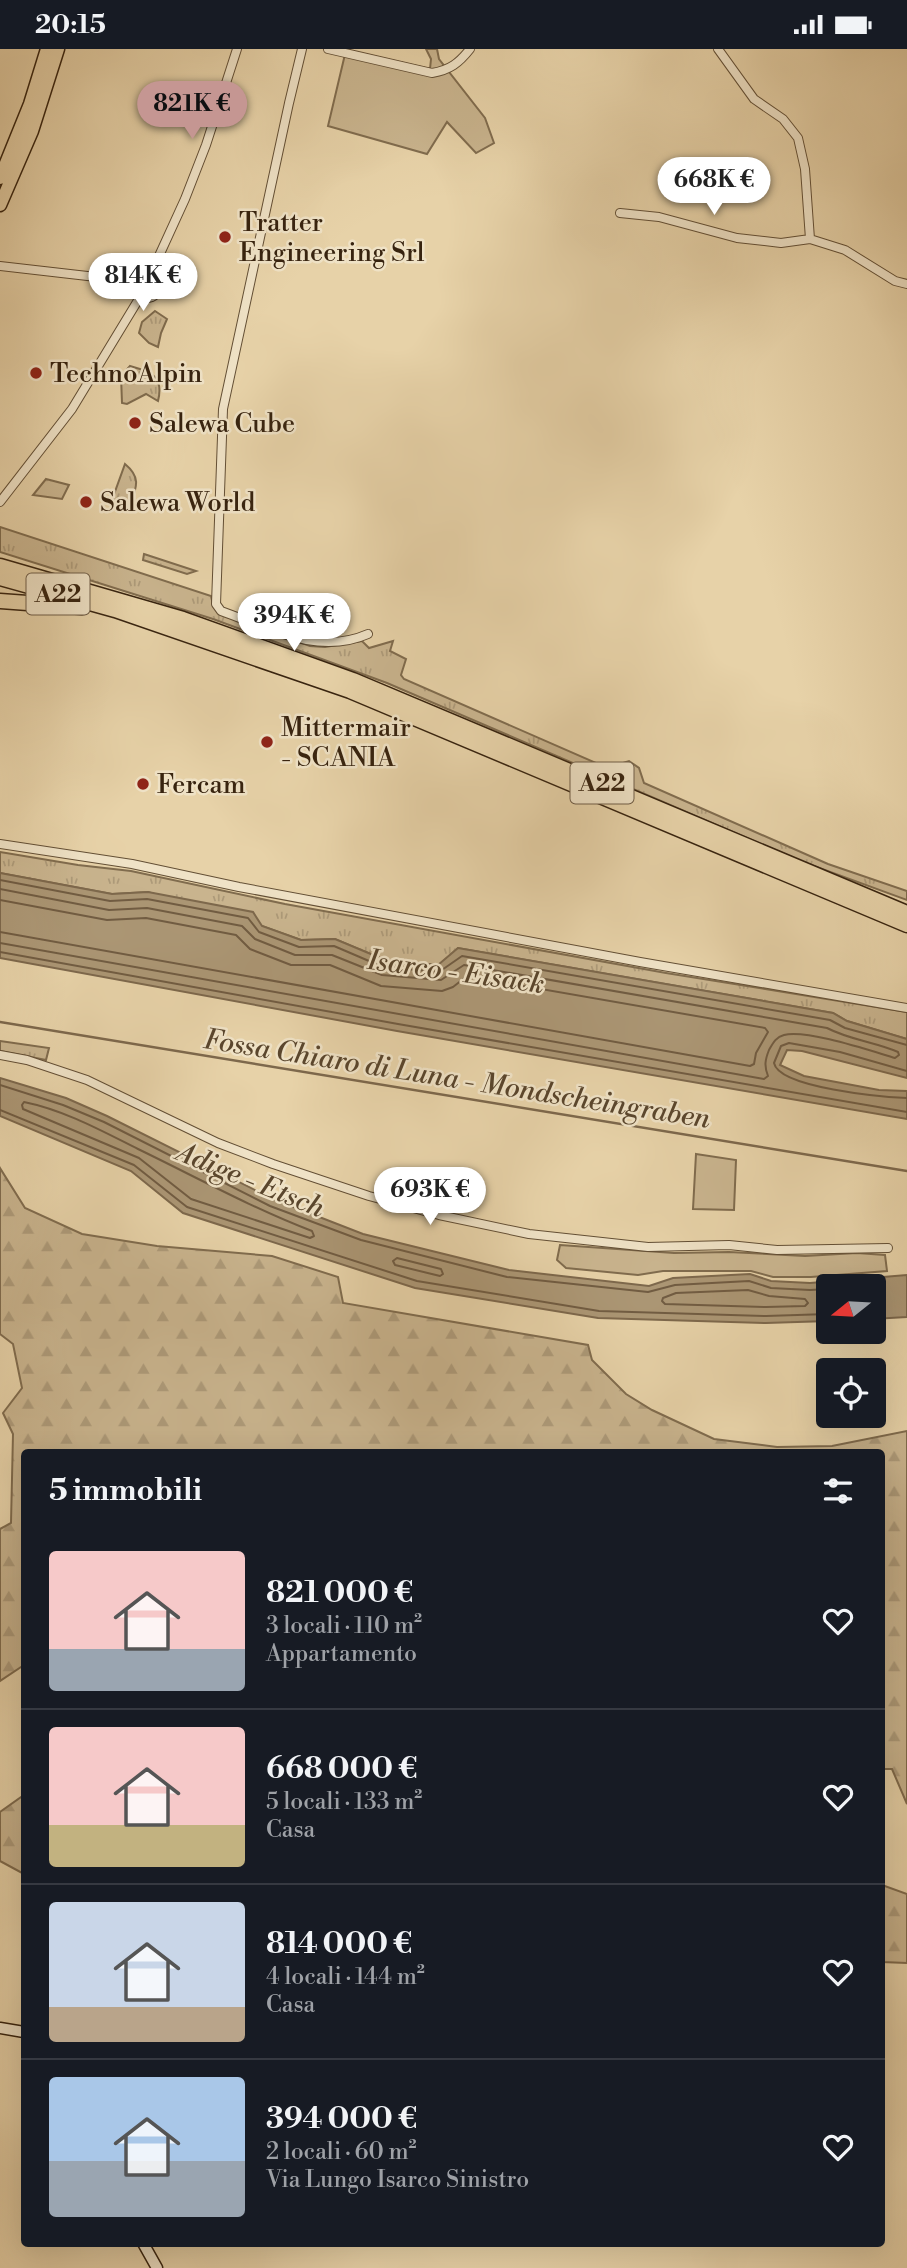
<!DOCTYPE html>
<html lang="it">
<meta charset="utf-8">
<style>
body{margin:0;font-family:"Libre Bodoni",serif;background:#242831;color:#f1f3f6;height:100vh;display:flex;flex-direction:column;font-size:26px;white-space:nowrap}
*{box-sizing:border-box;margin:0}
p{font-size:23px;color:#9ea1a6}
.icon{flex:none;width:38px;height:38px;fill:none;stroke:currentColor;stroke-width:2;stroke-linecap:round;stroke-linejoin:round}
.map{position:relative;flex:1;overflow:hidden}
.sheet{position:absolute;left:21px;top:1400px;width:864px;height:798px;display:flex;flex-direction:column;background:#171b24;border-radius:7px;box-shadow:0 7px 28px #0002}
.sheet>*{flex:none}
.needle{width:46px;rotate:252deg}
.buttons{position:absolute;left:816px;top:1225px;display:grid;gap:14px}
.buttons a{display:grid;place-items:center;width:70px;height:70px;border-radius:7px;background:#171b24;box-shadow:0 7px 28px #0002;font-size:35px}
.price{position:absolute;translate:-50% -60px;padding:0 16px;border-radius:24px;background:#fff;color:#222;font-size:23px;line-height:46px;filter:drop-shadow(0 2px 4px #0008)}
.price::after{content:'';position:absolute;left:50%;top:42px;width:21px;height:16px;margin-left:-10px;background:inherit;clip-path:polygon(0 0,100% 0,50% 100%)}
.price.active{background:#c59692;color:#111}
ul{padding:0;list-style:none}
li{display:flex;align-items:center;gap:21px;height:175px;padding:0 28px}
li+li{border-top:2px solid #363941}
li span{display:grid;place-items:center;flex:none;width:196px;height:140px;border-radius:7px;color:#555}
li>.icon{margin-inline-start:auto}
span .icon{width:84px;height:84px;fill:#fffc;stroke-width:1}
li b{font-size:30px}
h2{display:flex;justify-content:space-between;align-items:center;height:84px;padding:0 28px;font-size:30px}
.status{display:flex;justify-content:space-between;align-items:center;height:49px;padding:0 35px;background:#171b24;direction:ltr}
.status svg{height:19px;fill:currentColor}
.map>svg:first-child{display:block}
.grass{fill:url(#grass-tufts);stroke:#806c4e;stroke-width:2}
.forest{fill:url(#forest-firs);stroke:#806c4e;stroke-width:2}
.garden{fill:#c9b48e;stroke:#806c4e;stroke-width:2}
.water{fill:#ab9674;stroke:#7d684c;stroke-width:2}
.lines{fill:none;stroke-linecap:round;stroke-linejoin:round}
.shore{stroke:#715c42;stroke-width:2}
.stream{stroke:#7d684c;stroke-width:2.5}
.street-casing{stroke:#634f35;stroke-width:10}
.secondary-casing{stroke:#37230f;stroke-width:13}
.primary-casing{stroke:#37230f;stroke-width:15}
.highway-casing{stroke:#37230f;stroke-width:17}
.street{stroke:#efe2c6;stroke-width:8}
.secondary{stroke:#efe2c6;stroke-width:10}
.primary{stroke:#e7d2a8;stroke-width:12}
.highway{stroke:#e7d2a8;stroke-width:14}
.poi-dot{fill:#8f2418;stroke:#efe2c6;stroke-width:2.5}
.labels{text-anchor:middle;stroke-width:5;stroke-linejoin:round;paint-order:stroke}
.shield{fill:#efe2c6;stroke:#6e5c46;stroke-width:2}
.shield-label{font-size:24px;font-weight:bold;fill:#37230f}
.poi-label{font-size:26px;fill:#37230f;stroke:#efe2c6;text-anchor:start}
.water-label{font-size:28px;font-style:italic;fill:#5a462d;stroke:#efe2c6}
</style>
<div class="status"><b>20:15</b><svg viewBox="0 0 49 12"><path d="M0 12V9h3v3zM5 12V6h3v6zM10 12V3h3v9zM15 12V0h3v12zM26 1h20v11H26zM47 4h2v5h-2z"/></svg></div>
<div class="map">
<svg width="907" height="2219" viewBox="0 0 907 2219">
<defs>
<pattern id="grass-tufts" width="24" height="20" patternUnits="userSpaceOnUse" patternTransform="scale(1.75)"><rect width="24" height="20" fill="#c9b48e"/><path d="M3 7l-1-3M5 7V3M7 7l1-3M15 17l-1-3M17 17v-4M19 17l1-3" fill="none" stroke="#ad9a79"/></pattern>
<pattern id="forest-firs" width="22" height="20" patternUnits="userSpaceOnUse" patternTransform="scale(1.75)"><rect width="22" height="20" fill="#c9b48e"/><path d="M5 1l3.5 6h-7zM16 11l3.5 6h-7z" fill="#ad9a79"/></pattern>
</defs>
<rect width="100%" height="100%" fill="#e7d2a8"/>
<filter id="stains"><feTurbulence type="fractalNoise" baseFrequency=".00286" numOctaves="4"/><feColorMatrix values="0 0 0 0 .2 0 0 0 0 .09 0 0 0 0 .02 0 0 0 .5 -.17"/></filter>
<radialGradient id="worn" r=".72"><stop offset=".6" stop-color="#630" stop-opacity="0"/><stop offset="1" stop-color="#630" stop-opacity=".3"/></radialGradient>
<!-- grass -->
<path class="grass" d="M155 262 167 270 161 284 158 298 149 294 139 284 142 273Z
M130 317C152 323 164 328 158 352L146 345 127 355 122 354 121 327Z
M125 415C142 429 136 439 130 457L112 451Z
M46 430 69 436 62 450 33 446Z
M0 478 211 547 213 556 220 564 310 597 325 598 362 592 369 599 393 592 390 602 406 610 401 626 404 630 612 721 620 715 629 712 639 719 644 734 828 815 907 842V851L803 813 387 634 213 570 0 503Z
M144 505 196 522 187 525 143 511Z
M0 803 78 816 131 822 285 855 666 924 907 963V990L847 972 833 964 458 899 439 916 385 911 335 890 301 891 262 877 148 843 112 845 0 824Z
M0 992 49 999 46 1011 0 1002Z"/>
<!-- forest -->
<path class="forest" d="M0 1119 25 1159 82 1185 157 1197 272 1207 338 1228 343 1254 588 1296 592 1311 626 1345 652 1361 714 1390 777 1398 832 1397 907 1382V1755L892 1720H882V1404H24V1616L0 1632V1480L11 1474 13 1385 3 1364 22 1339 13 1295 0 1285Z
M24 1746V1825L0 1812V1763Z
M882 1836 907 1845V1914L882 1913Z"/>
<!-- garden -->
<path class="garden" d="M426 0H437L439 10 485 69 494 94 476 104 447 73 427 105 328 77 346 1 430 20 431 10Z
M696 1105 736 1111 734 1161 693 1160Z
M560 1196 674 1204 729 1203 805 1207 857 1204 885 1206 887 1222 811 1228H773L751 1222H663L638 1226 566 1219 557 1211Z"/>
<!-- water -->
<path class="water" d="M0 824 112 845 148 843 253 863 262 877 301 891 335 890 385 911 438 916 458 899 833 964 847 972 907 990V1029L802 1002 787 1001 780 1016 804 1027 879 1041 907 1042V1070L397 982 0 909Z
M0 1029 66 1049 107 1067 273 1150 363 1185 509 1221 649 1237 673 1229 750 1225 771 1232 810 1234 907 1226V1268L873 1270V1237H828V1272L766 1274 598 1269 415 1239 183 1164 131 1122 0 1067Z"/>
<g class="lines">
<!-- shore -->
<path class="shore" d="M0 831 110 852 147 850 248 869 259 883 299 898 334 897 383 918 439 923 462 907 830 971 845 979 907 996
M0 840 109 861 147 859 242 877 255 890 295 906H332L382 926 441 931 464 916 827 979C850 991 875 993 898 1003L899 1006 895 1009C871 1002 806 980 784 986 776 988 773 994 769 1001 765 1011 764 1017 768 1027L764 1030 0 894
M0 851 107 871 146 869 236 886 250 900 291 916H330L381 937 442 942 453 938 467 927 765 979 768 983 756 1004 754 1015 750 1017 0 883
M0 903 398 975 907 1063
M907 1022 840 1003 789 994 781 997 774 1014C779 1039 883 1048 907 1049
M0 1036 63 1056 104 1073 270 1157 361 1191 507 1228 648 1243 675 1236 749 1232 771 1239 810 1241 828 1240
M24 1053C64 1061 102 1082 138 1100 196 1128 252 1159 312 1182L314 1187 310 1189 191 1150 139 1109 23 1060 22 1056Z
M0 1061 134 1116 187 1158 417 1232 599 1262 766 1267 828 1265
M397 1209 441 1220 443 1225 440 1227 395 1216 393 1212Z
M748 1241 769 1247 805 1250 808 1254 805 1257 766 1258 665 1255 662 1252 663 1249 676 1244Z"/>
<!-- stream -->
<path class="stream" d="M0 973 907 1122"/>
<defs>
<path id="street" d="M302 0 289 54 223 360 216 555 221 562C269 579 318 607 368 585
M328 0 432 24C450 21 459 14 470 0
M718 0 754 50 783 70 798 89 805 120 810 190
M620 164 659 168 737 189 781 194 810 190 845 201 895 232 907 235
M0 217 131 232
M131 234a15 15 0 1 1 30 0a15 15 0 1 1-30 0Z
M153 220 185 150 206 96 237 0
M0 453 72 360 140 248
M0 795 132 815 239 838 640 913 907 959
M0 1006 27 1011 87 1031 218 1094 273 1115 369 1147 439 1166 529 1185 648 1198 729 1196 777 1201 888 1199"/>
<path id="secondary" d="M0 1979 24 1983
M143 2194 157 2219"/>
<path id="primary" d="M0 129 30 55 47 0
M0 156 32 82 58 0"/>
<path id="highway" d="M0 517 183 570 353 631 907 864
M0 529 115 561 350 642 907 876
M0 552 82 558"/>
</defs>
<!-- street casing -->
<use href="#street" class="street-casing"/>
<!-- secondary casing -->
<use href="#secondary" class="secondary-casing"/>
<!-- primary casing -->
<use href="#primary" class="primary-casing"/>
<!-- highway casing -->
<use href="#highway" class="highway-casing"/>
<!-- street -->
<use href="#street" class="street"/>
<!-- secondary -->
<use href="#secondary" class="secondary"/>
<!-- primary -->
<use href="#primary" class="primary"/>
<!-- highway -->
<use href="#highway" class="highway"/>
</g>
<!-- markers -->
<g class="poi-dot">
<circle cx="225" cy="188" r="7"/>
<circle cx="36" cy="324" r="7"/>
<circle cx="135" cy="374" r="7"/>
<circle cx="86" cy="453" r="7"/>
<circle cx="267" cy="693" r="7"/>
<circle cx="143" cy="735" r="7"/>
</g>
<g class="labels">
<!-- shield labels -->
<g class="shield">
<rect x="26.5" y="524.5" width="63" height="41" rx="5"/>
<rect x="570.5" y="713.5" width="63" height="41" rx="5"/>
</g>
<g class="shield-label">
<text x="58" y="553">A22</text>
<text x="602" y="742">A22</text>
</g>
<!-- poi labels -->
<g class="poi-label">
<text x="239" y="182">Tratter<tspan x="239" dy="30">Engineering Srl</tspan></text>
<text x="50" y="333">TechnoAlpin</text>
<text x="149" y="383">Salewa Cube</text>
<text x="100" y="462">Salewa World</text>
<text x="281" y="687">Mittermair<tspan x="281" dy="30">- SCANIA</tspan></text>
<text x="157" y="744">Fercam</text>
</g>
<!-- water labels -->
<g class="water-label">
<text transform="translate(456 922) rotate(8)" y="10">Isarco - Eisack</text>
<text transform="translate(457 1029) rotate(9)" y="10">Fossa Chiaro di Luna - Mondscheingraben</text>
<text transform="translate(251 1130) rotate(22)" y="10">Adige - Etsch</text>
</g>
</g>
<rect width="100%" height="100%" filter="url(#stains)"/>
<rect width="100%" height="100%" fill="url(#worn)"/>
</svg>
<div class="buttons">
<a><svg class="needle" viewBox="-14 -14 28 28"><path d="M0-13l5 13h-10z" fill="#e53935"/><path d="M0 13l5-13h-10z" fill="#9ea1a6"/></svg></a>
<a><svg class="icon" aria-label="locate" viewBox="0 0 24 24"><circle cx="12" cy="12" r="6"/><path d="M12 2v4M12 18v4M2 12h4M18 12h4"/></svg></a>
</div>
<b class="price active" style="left:192px;top:92px">821K €</b>
<b class="price" style="left:714px;top:168px">668K €</b>
<b class="price" style="left:143px;top:264px">814K €</b>
<b class="price" style="left:294px;top:604px">394K €</b>
<b class="price" style="left:430px;top:1178px">693K €</b>
<section class="sheet">
<h2>5 immobili<svg class="icon" aria-label="filters" viewBox="0 0 24 24"><path d="M4 7h16M4 17h16"/><circle cx="9" cy="7" r="2"/><circle cx="15" cy="17" r="2"/></svg></h2>
<ul>
<li><span style="background:linear-gradient(#f6c9c9 70%,#9aa5b1 0)"><svg class="icon" aria-label="home" viewBox="0 0 24 24"><path d="M3 11l9-7 9 7M6 9v11h12V9"/></svg></span><div><b>821 000 €</b><p>3 locali · 110 m²</p><p>Appartamento</p></div><svg class="icon" aria-label="heart" viewBox="0 0 24 24"><path d="M12 20l-8-8c-3-5 5-10 8-4 3-6 11-1 8 4z"/></svg></li>
<li><span style="background:linear-gradient(#f6c9c9 70%,#c2b280 0)"><svg class="icon" aria-label="home" viewBox="0 0 24 24"><path d="M3 11l9-7 9 7M6 9v11h12V9"/></svg></span><div><b>668 000 €</b><p>5 locali · 133 m²</p><p>Casa</p></div><svg class="icon" aria-label="heart" viewBox="0 0 24 24"><path d="M12 20l-8-8c-3-5 5-10 8-4 3-6 11-1 8 4z"/></svg></li>
<li><span style="background:linear-gradient(#c9d6e8 75%,#b9a48a 0)"><svg class="icon" aria-label="home" viewBox="0 0 24 24"><path d="M3 11l9-7 9 7M6 9v11h12V9"/></svg></span><div><b>814 000 €</b><p>4 locali · 144 m²</p><p>Casa</p></div><svg class="icon" aria-label="heart" viewBox="0 0 24 24"><path d="M12 20l-8-8c-3-5 5-10 8-4 3-6 11-1 8 4z"/></svg></li>
<li><span style="background:linear-gradient(#a9c7e8 60%,#9aa5b1 0)"><svg class="icon" aria-label="home" viewBox="0 0 24 24"><path d="M3 11l9-7 9 7M6 9v11h12V9"/></svg></span><div><b>394 000 €</b><p>2 locali · 60 m²</p><p>Via Lungo Isarco Sinistro</p></div><svg class="icon" aria-label="heart" viewBox="0 0 24 24"><path d="M12 20l-8-8c-3-5 5-10 8-4 3-6 11-1 8 4z"/></svg></li>
</ul>
</section>
</div>
